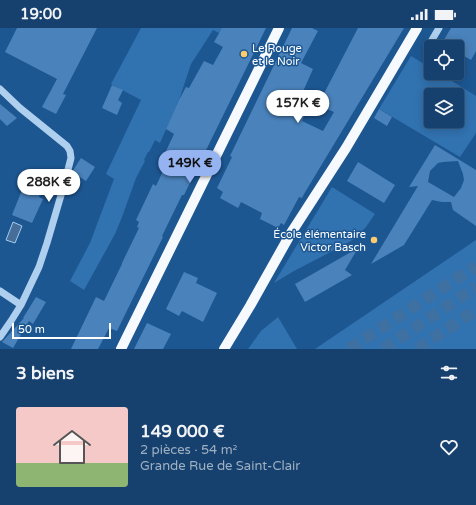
<!DOCTYPE html>
<html lang="fr">
<meta charset="utf-8">
<style>
body{margin:0;font-family:"Varela Round",sans-serif;background:#234c76;color:#f1f3f6;height:100vh;display:flex;flex-direction:column;font-size:15px;white-space:nowrap}
*{box-sizing:border-box;margin:0}
p{font-size:13px;color:#9eafc2}
.icon{flex:none;width:22px;height:22px;fill:none;stroke:currentColor;stroke-width:2;stroke-linecap:round;stroke-linejoin:round}
.map{position:relative;height:321px;overflow:hidden}
.panel{display:flex;flex-direction:column;background:#16416e;flex:1}
.panel>*{flex:none}
.fabs{position:absolute;left:424px;top:12px;display:grid;gap:8px}
.fabs a{display:grid;place-items:center;width:40px;height:40px;border-radius:4px;background:#16416e;box-shadow:0 2px 10px #0003,0 0 0 1px #355a81;font-size:20px}
.scale{position:absolute;left:12px;bottom:10px;width:99px;box-sizing:border-box;padding-left:4px;border:2px solid #fff;border-top:0;font-size:11px;line-height:14px;white-space:nowrap;color:#fff;-webkit-text-stroke:3px #1d5792;paint-order:stroke}
.price{position:absolute;translate:-50% -34px;padding:0 9px;border-radius:14px;background:#fff;color:#222;font-size:13px;line-height:26px;filter:drop-shadow(0 1px 2px #0008)}
.price::after{content:'';position:absolute;left:50%;top:24px;width:12px;height:9px;margin-left:-6px;background:inherit;clip-path:polygon(0 0,100% 0,50% 100%)}
.price.on{background:#95b2f1;color:#111}
ul{padding:0;list-style:none}
li{display:flex;align-items:center;gap:12px;height:100px;padding:0 16px}
li+li{border-top:1px solid #355a81}
li span{display:grid;place-items:center;flex:none;width:112px;height:80px;border-radius:4px;color:#555}
li>.icon{margin-inline-start:auto}
span .icon{width:48px;height:48px;fill:#fffc;stroke-width:1}
li b{font-size:17px}
h2{display:flex;justify-content:space-between;align-items:center;height:48px;padding:0 16px;font-size:17px}
.status{display:flex;justify-content:space-between;align-items:center;height:28px;padding:0 20px;background:#16416e;direction:ltr}
.status svg{height:11px;fill:currentColor}
.map>svg:first-child{display:block}
.green{fill:#3172b0;fill-rule:evenodd}
.water{fill:#466e98;stroke:#a2caf0}
.building{fill:#4a82bb;fill-rule:evenodd}
.lines{fill:none;stroke-linecap:round;stroke-linejoin:round}
.highway-tunnel{stroke:#3f70a2;stroke-width:12;stroke-dasharray:12 6;stroke-linecap:butt}
.minor{stroke:#aecfee;stroke-width:7}
.major{stroke:#f6faff;stroke-width:10}
.poi-dot{fill:#fdcc6d;stroke:#1d5792;stroke-width:1.5}
.labels{text-anchor:middle;stroke-width:3;stroke-linejoin:round;paint-order:stroke}
.poi-label{font-size:11px;fill:#fff;stroke:#1d5792;text-anchor:start}
</style>
<div class="status"><b>19:00</b><svg viewBox="0 0 49 12"><path d="M0 12V9h3v3zM5 12V6h3v6zM10 12V3h3v9zM15 12V0h3v12zM26 1h20v11H26zM47 4h2v5h-2z"/></svg></div>
<div class="map">
<svg width="476" height="321" viewBox="0 0 476 321">
<rect width="100%" height="100%" fill="#1d5792"/>
<!-- green -->
<path class="green" d="M141 0H234L260 12 255 23 213 2 191 36 179 72 160 115 155 112 149 124H148L144 132 145 133 136 150 122 189 115 206 84 262 70 253 90 215 114 151 106 146 141 72 111 56Z
M411 28 431 40V45H439L476 68V105L460 129 379 81ZM431 67H457V93H431Z
M332 159 375 186 366 199 354 211 344 217 294 243 274 255Z
M476 212V321H315Z
M278 289 297 321H248L261 303Z"/>
<!-- water -->
<path class="water" d="M13 194 22 198 15 215 6 212Z"/>
<!-- building -->
<path class="building" d="M17 0H97L63 66 66 67 56 86 42 79 57 51 5 24Z
M222 0H266L184 167H182L162 208 163 209 117 303 109 300 98 321H71L96 269 104 273 122 236V235L139 200 137 199 139 194 136 192 153 156 156 158 171 126 166 123 174 106 166 101 179 72 186 59 189 60 204 33 213 37 223 19 214 14Z
M292 0H312L318 3 301 35 313 41 301 68 311 73 302 93 323 103 334 84 318 77 358 0H404L304 166 302 170 299 169 284 197 281 195 278 200 260 191 262 185 241 174 238 180 220 170 223 164 217 160 232 129 230 128Z
M451 0H476V23L471 32 457 24V19H449L442 15Z
M112 57 123 62 118 72 122 75 117 87 102 80Z
M0 76 17 90 7 98 0 91Z
M379 81 392 89 387 98 374 90Z
M435 117 476 142V198L453 182 451 174H442L432 172 404 217 371 236 418 158 409 159ZM458 133 463 146 464 152 461 160 454 169 428 154 430 143 438 135 443 134Z
M81 130 95 139 86 153 72 144Z
M358 134 395 157 384 175 347 153Z
M28 147 44 154 39 169 43 171 32 195 12 187Z
M358 220 345 242 352 247 305 274 295 256Z
M184 244 198 250 196 255 217 265 203 294 182 283 179 288 166 281Z
M36 269 46 274 33 296 29 293 13 320 2 314 24 290H23Z
M147 295 171 306 163 321H134Z"/>
<g class="lines">
<!-- highway-tunnel -->
<path class="highway-tunnel" d="M349 321 476 238
M383 321 476 259
M417 321 476 282"/>
<!-- minor -->
<path class="minor" d="M432 19 429 17 439 0
M0 61 20 80 67 118 70 123 71 130 64 157 47 215 39 239 21 277 11 293 0 309
M0 263 21 277"/>
<!-- major -->
<path class="major" d="M121 321 279 0
M224 321 250 278 291 205 346 120 417 0"/>
</g>
<!-- markers -->
<g class="poi-dot">
<circle cx="244" cy="26" r="4"/>
<circle cx="374" cy="212" r="4"/>
</g>
<g class="labels">
<!-- poi labels -->
<g class="poi-label">
<text x="252" y="24">Le Rouge<tspan x="252" dy="13">et le Noir</tspan></text>
<text x="366" y="210" text-anchor="end">École élémentaire<tspan x="366" dy="13">Victor Basch</tspan></text>
</g>
</g>
</svg>
<div class="fabs">
<a><svg class="icon" aria-label="locate" viewBox="0 0 24 24"><circle cx="12" cy="12" r="6"/><path d="M12 2v4M12 18v4M2 12h4M18 12h4"/></svg></a>
<a><svg class="icon" aria-label="layers" viewBox="0 0 24 24"><path d="M12 4l9 5-9 5-9-5zM3 14l9 5 9-5"/></svg></a>
</div>
<div class="scale">50 m</div>
<b class="price" style="left:298px;top:96px">157K €</b>
<b class="price on" style="left:190px;top:156px">149K €</b>
<b class="price" style="left:49px;top:175px">288K €</b>
</div>
<section class="panel">
<h2>3 biens<svg class="icon" aria-label="filters" viewBox="0 0 24 24"><path d="M4 7h16M4 17h16"/><circle cx="9" cy="7" r="2"/><circle cx="15" cy="17" r="2"/></svg></h2>
<ul>
<li><span style="background:linear-gradient(#f6c9c9 70%,#8fb573 0)"><svg class="icon" aria-label="home" viewBox="0 0 24 24"><path d="M3 11l9-7 9 7M6 9v11h12V9"/></svg></span><div><b>149 000 €</b><p>2 pièces · 54 m²</p><p>Grande Rue de Saint-Clair</p></div><svg class="icon" aria-label="heart" viewBox="0 0 24 24"><path d="M12 20l-8-8c-3-5 5-10 8-4 3-6 11-1 8 4z"/></svg></li>
</ul>
</section>
